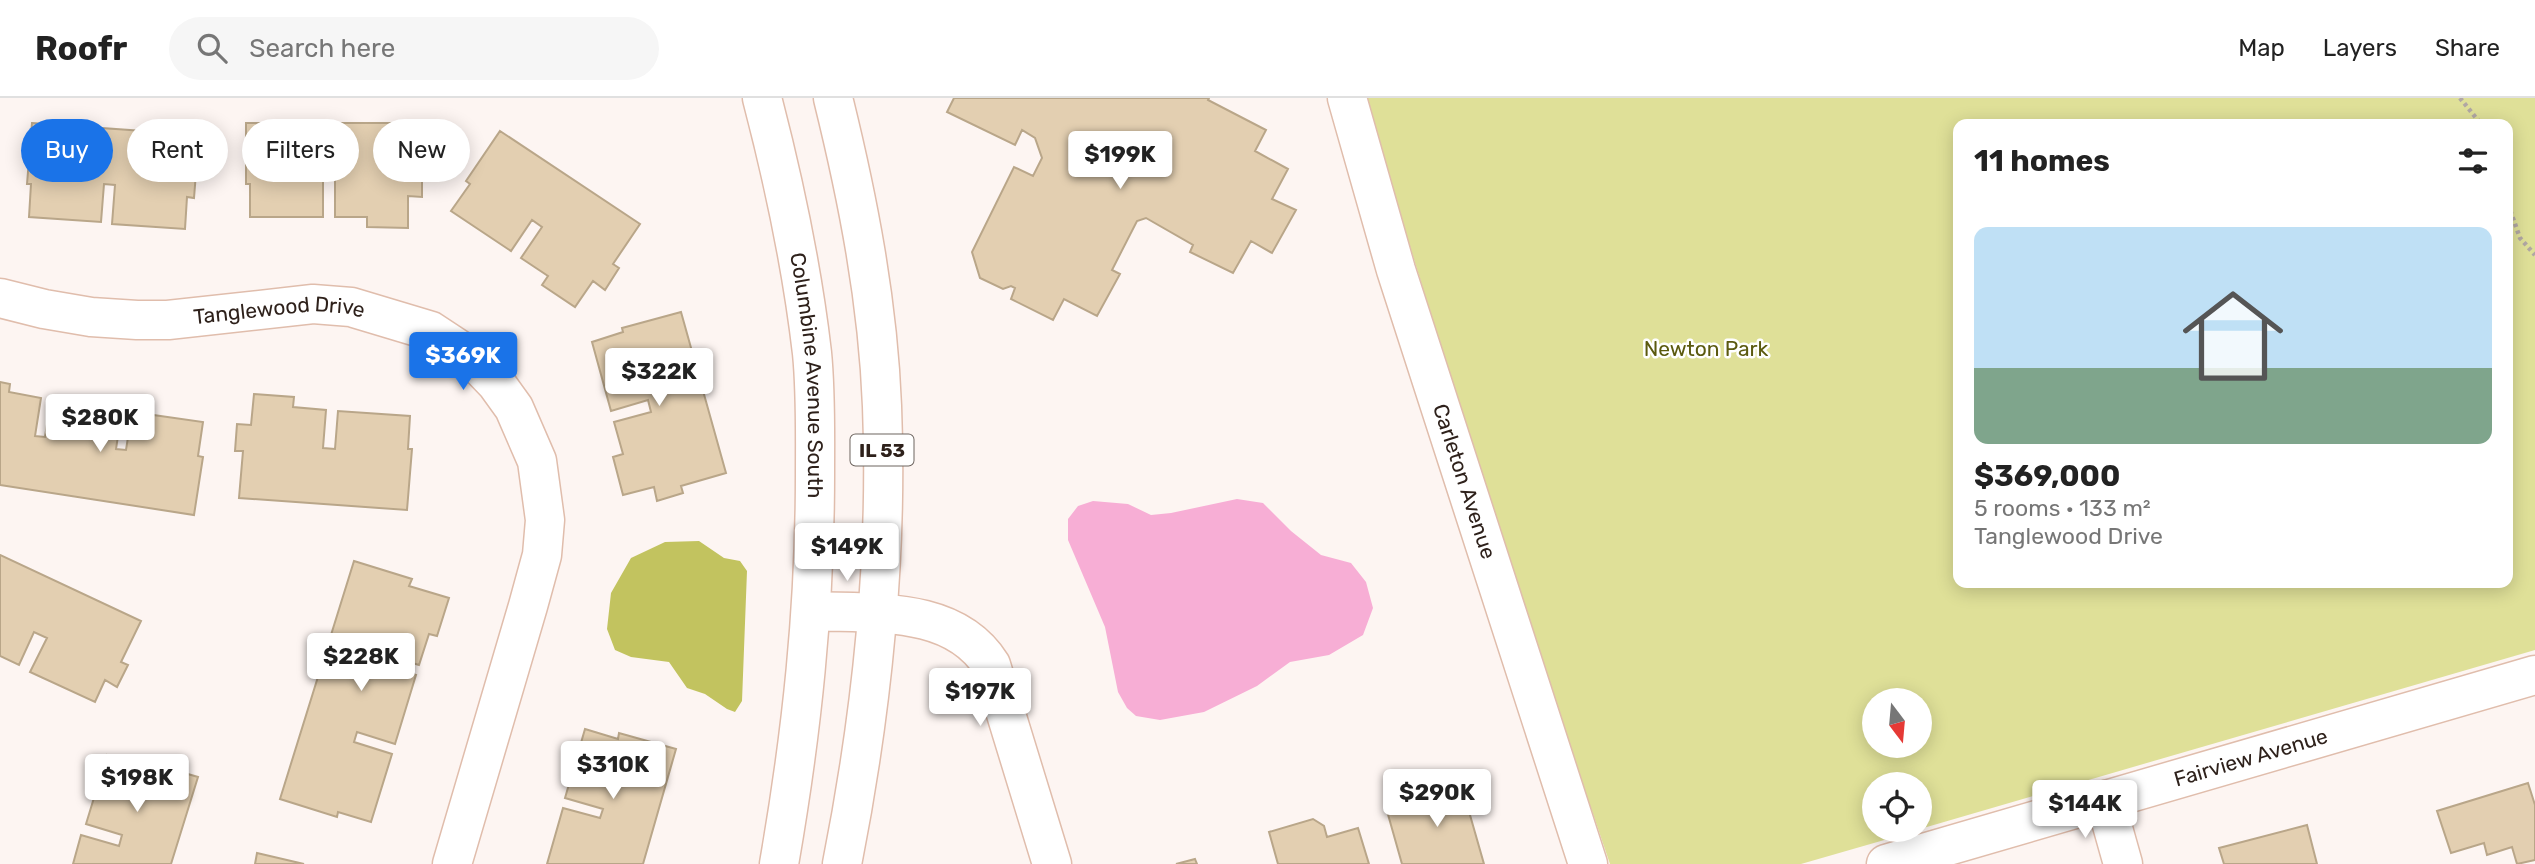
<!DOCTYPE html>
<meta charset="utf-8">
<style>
body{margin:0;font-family:Rubik,sans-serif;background:#f6f6f6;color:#222;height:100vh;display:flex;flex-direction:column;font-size:26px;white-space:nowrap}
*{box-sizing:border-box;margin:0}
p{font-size:23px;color:#767676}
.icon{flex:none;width:38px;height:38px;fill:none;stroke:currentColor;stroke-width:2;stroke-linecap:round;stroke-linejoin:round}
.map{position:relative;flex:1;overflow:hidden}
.side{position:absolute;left:1953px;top:21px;width:560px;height:469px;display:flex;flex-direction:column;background:#fff;border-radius:14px;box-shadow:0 4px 18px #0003}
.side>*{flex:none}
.guide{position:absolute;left:21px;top:21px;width:665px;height:63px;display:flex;gap:14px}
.needle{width:46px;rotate:164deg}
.buttons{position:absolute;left:1862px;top:590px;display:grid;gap:14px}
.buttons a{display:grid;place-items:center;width:70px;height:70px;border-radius:50%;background:#fff;box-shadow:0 4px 18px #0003;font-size:35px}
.price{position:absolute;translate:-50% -60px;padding:0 16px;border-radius:7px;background:#fff;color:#222;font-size:23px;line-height:46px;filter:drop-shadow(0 2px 4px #0008)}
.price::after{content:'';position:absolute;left:50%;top:42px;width:21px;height:16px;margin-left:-10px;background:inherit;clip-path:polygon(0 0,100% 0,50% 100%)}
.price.on{background:#1a73e8;color:#fff}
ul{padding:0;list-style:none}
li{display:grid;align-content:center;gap:14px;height:371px;padding:0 21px}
li span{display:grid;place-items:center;height:217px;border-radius:14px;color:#555}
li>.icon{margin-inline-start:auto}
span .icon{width:126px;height:126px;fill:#fffc;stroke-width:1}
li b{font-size:30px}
h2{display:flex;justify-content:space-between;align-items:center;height:84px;padding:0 21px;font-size:30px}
.tag{padding:0 24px;border-radius:32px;background:#fff;box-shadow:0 4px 18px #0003;font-size:24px;line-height:63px}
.tag.on{background:#1a73e8;color:#fff}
header{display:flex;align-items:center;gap:42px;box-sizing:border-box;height:98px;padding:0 35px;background:#fff;border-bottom:2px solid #e0e0e0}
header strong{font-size:33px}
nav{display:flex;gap:38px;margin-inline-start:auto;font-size:24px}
.search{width:490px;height:63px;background:#f6f6f6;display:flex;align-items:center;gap:18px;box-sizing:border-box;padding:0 24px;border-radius:38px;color:#767676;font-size:26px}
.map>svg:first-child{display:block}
.green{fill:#dfe098;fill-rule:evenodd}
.forest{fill:#c2c35f}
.water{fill:#f7aed5}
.building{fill:#e3cfb1;stroke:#b9a689;stroke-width:2}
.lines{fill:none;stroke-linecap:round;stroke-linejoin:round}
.minor-casing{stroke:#e0bdac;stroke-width:41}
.major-casing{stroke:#e0bdac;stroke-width:41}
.path{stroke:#b1a7a3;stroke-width:4.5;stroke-dasharray:3.5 3.5;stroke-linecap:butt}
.minor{stroke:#fff;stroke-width:38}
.major{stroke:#fff;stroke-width:38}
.labels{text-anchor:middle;stroke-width:5;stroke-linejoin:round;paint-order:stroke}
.shield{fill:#fff;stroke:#6d645f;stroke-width:2}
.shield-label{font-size:19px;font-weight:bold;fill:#2e211b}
.street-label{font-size:21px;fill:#2e211b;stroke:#fff}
.park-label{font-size:21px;fill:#5b5a0f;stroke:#fff}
</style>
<header>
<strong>Roofr</strong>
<div class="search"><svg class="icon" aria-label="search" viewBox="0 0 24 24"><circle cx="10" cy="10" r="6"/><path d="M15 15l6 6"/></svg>Search here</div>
<nav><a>Map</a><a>Layers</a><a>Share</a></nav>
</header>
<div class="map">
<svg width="2535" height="766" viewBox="0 0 2535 766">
<rect width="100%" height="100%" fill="#fdf5f2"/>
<!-- green -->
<path class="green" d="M1364 0H2535V552L1920 731V686H1874V732H1919L1801 766H1610L1592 713 1554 614ZM1958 26H2508V485H1958ZM1874 602H1920V648H1874Z"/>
<!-- forest -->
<path class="forest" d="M699 443 724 460 740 463 747 473 742 603 735 614 727 611 705 596 687 590 669 564 631 559 615 552 607 531 611 495 631 460 665 444Z"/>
<!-- water -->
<path class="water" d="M1237 401 1263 405 1291 433 1321 457 1351 465 1366 484 1373 510 1363 537 1329 557 1290 564 1257 588 1204 614 1160 622 1136 618 1127 610 1118 594 1105 529 1068 442V421L1078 408 1093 403 1128 406 1151 417 1171 415Z"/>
<!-- building -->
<path class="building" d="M954 0H1209L1208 2 1266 32 1255 53 1288 71 1272 101 1296 112 1272 155 1251 143 1233 175 1190 154 1193 147 1146 120 1137 123 1112 172 1120 176 1097 218 1064 201 1053 222 1011 201 1015 190 1011 188 1003 191 980 180 972 154 1014 69 1033 78 1042 60 1035 40 1022 32 1015 47 947 14Z
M32 25 199 37 194 100 187 99 185 131 112 126 115 87 104 86 101 124 29 119 31 86H27Z
M246 25H415V73L422 72V99L408 98V130L367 129V119H335V81H323V119H250V86H246Z
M500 33 640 126 613 166 619 170 605 192 593 183 575 209 542 187 548 178 521 160 542 129 532 122 511 153 451 113 470 86 466 83Z
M681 214 726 375 681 388 683 395 657 403 654 389 623 397 613 359 623 356 614 324 651 314 648 302 611 313 592 244 623 234 622 230Z
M0 284 10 286 9 294 41 300 35 338 45 339 51 301 122 312 116 351 126 352 132 314 203 324 198 358 203 359 194 417 0 387Z
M254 296 294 299 293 309 326 312 323 350 335 351 338 313 410 318 408 351H412L407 412 239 400 243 353H235L237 326 251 327Z
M0 457 141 523 121 564 128 567 117 589 105 582 95 604 30 574 47 540 34 534 19 567 0 558Z
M354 463 412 481 409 488 449 500 437 538 429 536 419 567 382 556 379 566 416 577 395 646 357 634 354 644 392 656 371 724 338 714 337 719 280 701Z
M585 631 618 641 619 635 676 651 643 766H547L563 710 600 720 603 711 565 700Z
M107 657 138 666 140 662 198 679 171 766H73L81 737 119 748 122 737 86 726Z
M1460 682 1484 766H1402L1387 713 1423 703 1420 694Z
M2528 685 2535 707V762L2517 766 2512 749 2487 757 2484 745 2451 755 2437 713Z
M1313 721 1324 728 1327 739 1358 730 1369 766H1278L1269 734Z
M2307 727 2317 766H2224L2219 750Z
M257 755 304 766H255Z
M1195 761 1197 766H1176Z"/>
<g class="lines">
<defs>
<g id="minor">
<path id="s1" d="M1347 0 1396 172 1588 766"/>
<path id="s2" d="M0 200 44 211 91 219 137 222H168L313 206 351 209 431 233 472 260 496 285 514 310 537 363 545 422 542 457 528 508 452 766"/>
<path d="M812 513C874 516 954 508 991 567L1052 766"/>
<path d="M2105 702 2123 766"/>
<path id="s3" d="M1886 766 2535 577"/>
</g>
<g id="major">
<path id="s4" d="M762 0C784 84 802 169 812 255 816 295 815 336 815 376 815 511 802 634 779 766"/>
<path d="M833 0C858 101 878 204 882 308 888 462 872 615 842 766"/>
</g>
</defs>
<!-- minor casing -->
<use href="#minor" class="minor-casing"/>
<!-- major casing -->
<use href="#major" class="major-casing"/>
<!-- path -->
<path class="path" d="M2460 0 2481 26
M2508 106 2520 140 2535 157"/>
<!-- minor -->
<use href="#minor" class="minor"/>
<!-- major -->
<use href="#major" class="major"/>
</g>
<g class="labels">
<!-- shield labels -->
<rect class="shield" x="850.5" y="336.5" width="63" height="31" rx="5"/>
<g class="shield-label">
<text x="882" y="359">IL 53</text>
</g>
<!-- street labels -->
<g class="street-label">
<text dy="7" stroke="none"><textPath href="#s2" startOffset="282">Tanglewood Drive</textPath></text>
<text dy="7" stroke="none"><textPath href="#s4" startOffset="282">Columbine Avenue South</textPath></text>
<text dy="7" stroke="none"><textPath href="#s1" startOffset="401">Carleton Avenue</textPath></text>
<text dy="7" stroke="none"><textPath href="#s3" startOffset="380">Fairview Avenue</textPath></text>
</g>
<!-- park labels -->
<g class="park-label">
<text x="1706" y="258">Newton Park</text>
</g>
</g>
</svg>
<div class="buttons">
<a><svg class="needle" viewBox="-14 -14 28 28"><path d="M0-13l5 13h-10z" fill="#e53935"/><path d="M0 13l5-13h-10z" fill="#767676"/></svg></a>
<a><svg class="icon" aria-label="locate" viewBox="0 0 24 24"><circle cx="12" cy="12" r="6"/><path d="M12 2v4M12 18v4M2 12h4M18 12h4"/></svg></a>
</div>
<b class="price" style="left:1120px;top:93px">$199K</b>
<b class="price on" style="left:463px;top:294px">$369K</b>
<b class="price" style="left:659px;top:310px">$322K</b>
<b class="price" style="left:100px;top:356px">$280K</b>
<b class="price" style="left:847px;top:485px">$149K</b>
<b class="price" style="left:361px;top:595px">$228K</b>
<b class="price" style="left:980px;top:630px">$197K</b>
<b class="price" style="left:613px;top:703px">$310K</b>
<b class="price" style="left:137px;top:716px">$198K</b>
<b class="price" style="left:1437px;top:731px">$290K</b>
<b class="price" style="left:2085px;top:742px">$144K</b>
<div class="guide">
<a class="tag on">Buy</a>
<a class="tag">Rent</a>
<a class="tag">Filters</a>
<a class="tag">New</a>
</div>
<section class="side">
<h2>11 homes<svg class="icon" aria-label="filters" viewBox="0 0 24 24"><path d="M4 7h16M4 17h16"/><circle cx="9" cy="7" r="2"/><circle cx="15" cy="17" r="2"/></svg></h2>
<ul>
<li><span style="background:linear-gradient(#bfe0f5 65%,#7fa58c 0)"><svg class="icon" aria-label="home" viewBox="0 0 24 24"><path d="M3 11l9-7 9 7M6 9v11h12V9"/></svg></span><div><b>$369,000</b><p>5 rooms · 133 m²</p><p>Tanglewood Drive</p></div></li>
</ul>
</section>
</div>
